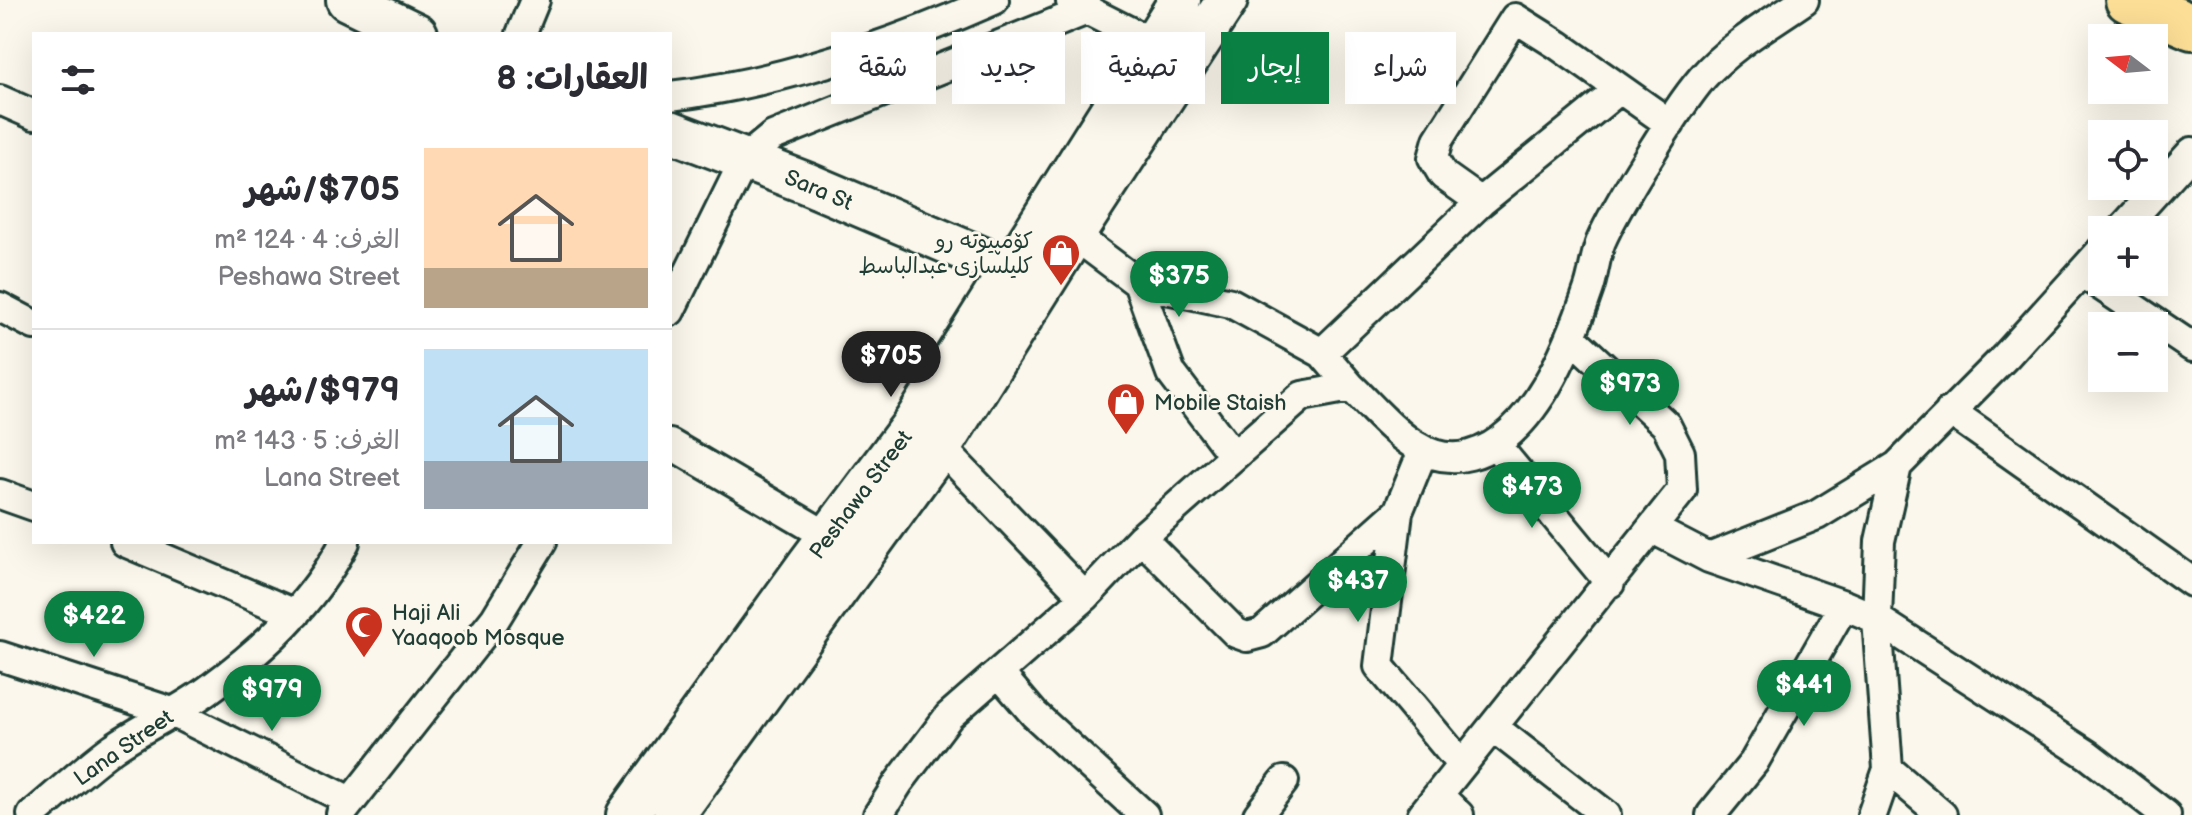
<!DOCTYPE html>
<html lang="ar">
<meta charset="utf-8">
<style>
body{margin:0;font-family:"Balsamiq Sans","Playpen Sans Arabic",sans-serif;background:#f2f2f3;color:#2b2b33;direction:rtl;height:100vh;display:flex;flex-direction:column;font-size:30px;white-space:nowrap}
*{box-sizing:border-box;margin:0}
p{font-size:26px;color:#7c7c81}
.icon{flex:none;width:44px;height:44px;fill:none;stroke:currentColor;stroke-width:2;stroke-linecap:round;stroke-linejoin:round}
.map{position:relative;flex:1;overflow:hidden;direction:ltr}
.details{position:absolute;left:32px;top:32px;width:640px;height:512px;display:flex;flex-direction:column;background:#fff;border-radius:0px;box-shadow:0 8px 32px #0002;direction:rtl}
.details>*{flex:none}
.guide{position:absolute;left:696px;top:32px;width:760px;height:72px;direction:rtl;display:flex;gap:16px}
.needle{width:52px;rotate:286deg}
.buttons{position:absolute;left:2088px;top:24px;display:grid;gap:16px}
.buttons a{display:grid;place-items:center;width:80px;height:80px;border-radius:0px;background:#fff;box-shadow:0 8px 32px #0002;font-size:40px}
.price{position:absolute;translate:-50% -68px;padding:0 18px;border-radius:28px;background:#0b8043;color:#fff;font-size:26px;line-height:52px;filter:drop-shadow(0 2px 4px #0008)}
.price::after{content:'';position:absolute;left:50%;top:48px;width:24px;height:18px;margin-left:-12px;background:inherit;clip-path:polygon(0 0,100% 0,50% 100%)}
.price.current{background:#222;color:#fff}
ul{padding:0;list-style:none}
li{display:flex;align-items:center;gap:24px;height:200px;padding:0 24px}
li+li{border-top:2px solid #e1e1e2}
li span{display:grid;place-items:center;flex:none;width:224px;height:160px;border-radius:0px;color:#555}
li>.icon{margin-inline-start:auto}
span .icon{width:96px;height:96px;fill:#fffc;stroke-width:1}
li b{font-size:34px}
h2{display:flex;justify-content:space-between;align-items:center;height:96px;padding:0 24px;font-size:34px}
.tag{padding:0 28px;border-radius:0px;background:#fff;box-shadow:0 8px 32px #0002;font-size:28px;line-height:72px}
.tag.current{background:#0b8043;color:#fff}
.map>svg:first-child{display:block}
.lines{fill:none;stroke-linecap:round;stroke-linejoin:round}
.street-casing{stroke:#1f3d34;stroke-width:34}
.secondary-casing{stroke:#1f3d34;stroke-width:46}
.highway-casing{stroke:#1f3d34;stroke-width:50}
.street{stroke:#fbf7ec;stroke-width:28}
.secondary{stroke:#fbf7ec;stroke-width:40}
.highway{stroke:#fcde96;stroke-width:44}
.labels{text-anchor:middle;stroke-width:6;stroke-linejoin:round;paint-order:stroke}
.street-label{font-size:22px;fill:#1f3d34;stroke:#fbf7ec}
.poi-label{font-size:22px;fill:#1f3d34;stroke:#fbf7ec;text-anchor:start}
</style>
<div class="map">
<svg width="2192" height="815" viewBox="0 0 2192 815">
<rect width="100%" height="100%" fill="#fbf7ec"/>
<filter id="ink" filterUnits="userSpaceOnUse"><feTurbulence type="fractalNoise" baseFrequency=".0125" numOctaves="2"/><feDisplacementMap in="SourceGraphic" scale="16" xChannelSelector="R" yChannelSelector="G"/><feConvolveMatrix kernelMatrix="1 2 1 2 8 2 1 2 1" color-interpolation-filters="sRGB"/></filter>
<g filter="url(#ink)">
<g class="lines">
<defs>
<path id="street" d="M1071 2 1152 43
M521 34 535 0
M670 96C781 83 892 45 994 0
M0 100 34 115
M1481 202 1443 175 1433 158 1438 140 1515 18 1558 45 1670 124
M2121 230 2192 152
M1074 235 1138 283 1171 373 1233 455
M2082 273 2192 347
M1138 283 1231 303 1322 353 1351 387
M0 307 34 325
M670 311 745 159 773 136 1087 10
M1322 353 1481 202 1620 89
M1950 411 2192 582
M930 436 1085 597
M670 444 829 537
M1495 444 1610 583
M1423 451 1398 512 1379 666 1461 764
M0 494 34 506
M1653 529 1709 558 1844 605 1877 619 2088 755 2166 815
M1141 538 1236 633 1247 637 1262 633 1398 512
M125 542 295 614
M1709 558 1817 515 1897 466
M0 656 172 712 350 801
M999 673 1034 714 1144 815
M1493 727 1606 815
M1888 769 1942 815
M1438 795 1459 815
M341 814 495 619 542 542
M32 815C59 793 85 768 113 748 143 727 178 712 208 690 263 650 313 603 345 542
M878 815 899 782 949 716 1085 597 1141 538 1302 396 1351 387C1383 417 1420 469 1470 455 1534 438 1570 344 1589 288 1594 273 1595 256 1601 241 1612 216 1628 190 1642 167 1661 137 1680 104 1703 77 1730 46 1771 23 1804 0
M1258 815 1284 781
M1422 815 1682 490 1680 453 1666 425 1572 338
M1711 815 1754 762 1844 605
M1872 815 1888 769 1877 619 1880 541 1897 466 2006 356 2102 250"/>
<path id="secondary" d="M347 0 417 34
M670 131 806 183 1011 270
M627 815 808 564 915 421 1180 0
M674 815 941 447 1074 235 1227 0"/>
<path id="highway" d="M2128 0 2192 27"/>
</defs>
<!-- street casing -->
<use href="#street" class="street-casing"/>
<!-- secondary casing -->
<use href="#secondary" class="secondary-casing"/>
<!-- highway casing -->
<use href="#highway" class="highway-casing"/>
<!-- street -->
<use href="#street" class="street"/>
<!-- secondary -->
<use href="#secondary" class="secondary"/>
<!-- highway -->
<use href="#highway" class="highway"/>
</g>
</g>
<!-- icons -->
<defs>
<symbol id="shop-pin" viewBox="-11 -11 22 30"><path d="M0 17L-7.5 6A9.5 9.5 0 1 1 7.5 6Z" fill="#c8321e" stroke="#fbf7ec"/><path d="M-5-2.5h2.3a2.7 3.5 0 0 1 5.4 0H5L5.5 6h-11ZM-1.5-2.5h3a1.5 2.3 0 0 0-3 0Z" fill="#fff"/></symbol>
<symbol id="mosque-pin" viewBox="-11 -11 22 30"><path d="M0 17L-7.5 6A9.5 9.5 0 1 1 7.5 6Z" fill="#c8321e" stroke="#fbf7ec"/><path d="M3.5-4.9A6 6 0 1 0 3.5 4.9A5 5 0 1 1 3.5-4.9Z" fill="#fff"/></symbol>
</defs>
<g fill-rule="evenodd">
<use href="#shop-pin" x="1039" y="231" width="44" height="60"/>
<use href="#shop-pin" x="1104" y="380" width="44" height="60"/>
<use href="#mosque-pin" x="342" y="603" width="44" height="60"/>
</g>
<g class="labels">
<!-- street labels -->
<g class="street-label">
<text transform="translate(819 189) rotate(23)" y="8">Sara St</text>
<text transform="translate(860 494) rotate(-53)" y="8">Peshawa Street</text>
<text transform="translate(123 747) rotate(-35)" y="8">Lana Street</text>
</g>
<!-- poi labels -->
<g class="poi-label">
<text x="1033" y="248" text-anchor="end">کۆمپیوته رو<tspan x="1033" dy="25">کلیلسازی عبدالباسط</tspan></text>
<text x="1154" y="410">Mobile Staish</text>
<text x="392" y="620">Haji Ali<tspan x="392" dy="25">Yaaqoob Mosque</tspan></text>
</g>
</g>
</svg>
<div class="buttons">
<a><svg class="needle" viewBox="-14 -14 28 28"><path d="M0-13l5 13h-10z" fill="#e53935"/><path d="M0 13l5-13h-10z" fill="#7c7c81"/></svg></a>
<a><svg class="icon" aria-label="locate" viewBox="0 0 24 24"><circle cx="12" cy="12" r="6"/><path d="M12 2v4M12 18v4M2 12h4M18 12h4"/></svg></a>
<a>+</a>
<a>−</a>
</div>
<b class="price" style="left:1179px;top:319px">$375</b>
<b class="price current" style="left:891px;top:399px">$705</b>
<b class="price" style="left:1630px;top:427px">$973</b>
<b class="price" style="left:1532px;top:530px">$473</b>
<b class="price" style="left:1358px;top:624px">$437</b>
<b class="price" style="left:94px;top:659px">$422</b>
<b class="price" style="left:1804px;top:728px">$441</b>
<b class="price" style="left:272px;top:733px">$979</b>
<div class="guide">
<a class="tag">شراء</a>
<a class="tag current">إيجار</a>
<a class="tag">تصفية</a>
<a class="tag">جديد</a>
<a class="tag">شقة</a>
</div>
<section class="details">
<h2>العقارات: 8<svg class="icon" aria-label="filters" viewBox="0 0 24 24"><path d="M4 7h16M4 17h16"/><circle cx="9" cy="7" r="2"/><circle cx="15" cy="17" r="2"/></svg></h2>
<ul>
<li><span style="background:linear-gradient(#ffd9b3 75%,#b9a48a 0)"><svg class="icon" aria-label="home" viewBox="0 0 24 24"><path d="M3 11l9-7 9 7M6 9v11h12V9"/></svg></span><div><b>$705/شهر</b><p>الغرف: 4 · 124 m²</p><p>Peshawa Street</p></div></li>
<li><span style="background:linear-gradient(#bfe0f5 70%,#9aa5b1 0)"><svg class="icon" aria-label="home" viewBox="0 0 24 24"><path d="M3 11l9-7 9 7M6 9v11h12V9"/></svg></span><div><b>$979/شهر</b><p>الغرف: 5 · 143 m²</p><p>Lana Street</p></div></li>
</ul>
</section>
</div>
